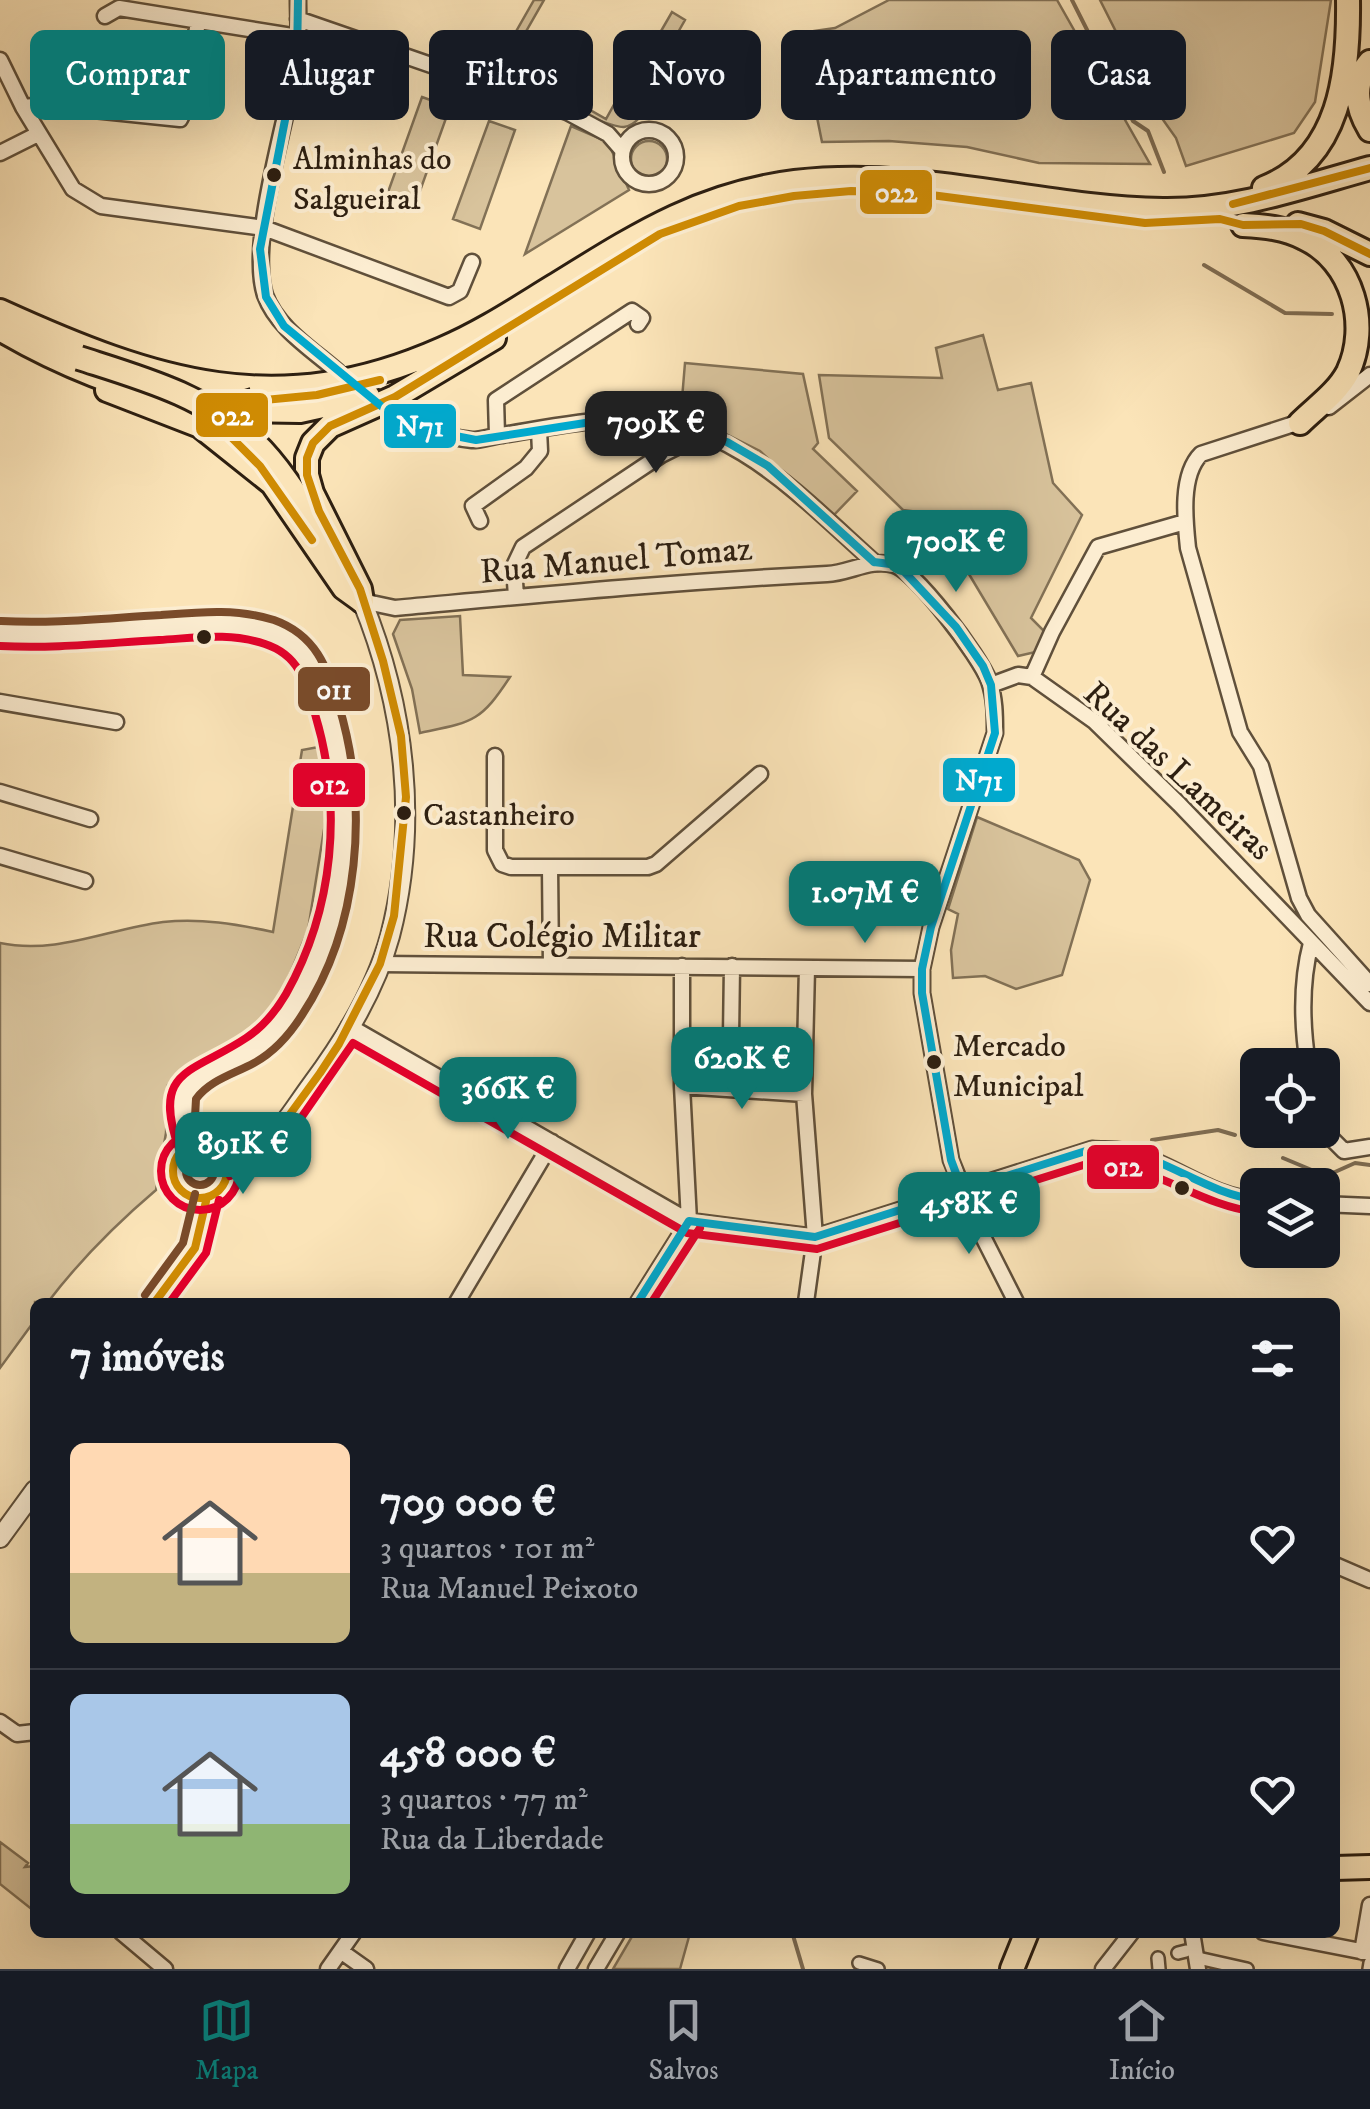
<!DOCTYPE html>
<html lang="pt">
<meta charset="utf-8">
<style>
body{margin:0;font-family:"IM FELL DW Pica",serif;background:#242831;color:#f1f3f6;height:100vh;display:flex;flex-direction:column;font-size:38px;white-space:nowrap}
*{box-sizing:border-box;margin:0}
p{font-size:32px;color:#9ea1a6}
.icon{flex:none;width:55px;height:55px;fill:none;stroke:currentColor;stroke-width:2;stroke-linecap:round;stroke-linejoin:round}
.map{position:relative;flex:1;overflow:hidden}
.side{position:absolute;left:30px;top:1298px;width:1310px;height:640px;display:flex;flex-direction:column;background:#171b24;border-radius:15px;box-shadow:0 10px 40px #0002}
.side>*{flex:none}
.top-card{position:absolute;left:30px;top:30px;width:1310px;height:90px;display:flex;gap:20px}
.fabs{position:absolute;left:1240px;top:1048px;display:grid;gap:20px}
.fabs a{display:grid;place-items:center;width:100px;height:100px;border-radius:15px;background:#171b24;box-shadow:0 10px 40px #0002;font-size:50px}
.price{position:absolute;translate:-50% -85px;padding:0 22px;border-radius:20px;background:#0f766e;color:#fff;font-size:32px;line-height:65px;filter:drop-shadow(0 2px 5px #0008)}
.price::after{content:'';position:absolute;left:50%;top:60px;width:30px;height:22px;margin-left:-15px;background:inherit;clip-path:polygon(0 0,100% 0,50% 100%)}
.price.active{background:#222;color:#fff}
ul{padding:0;list-style:none}
li{display:flex;align-items:center;gap:30px;height:250px;padding:0 40px}
li+li{border-top:2px solid #363941}
li span{display:grid;place-items:center;flex:none;width:280px;height:200px;border-radius:15px;color:#555}
li>.icon{margin-inline-start:auto}
span .icon{width:120px;height:120px;fill:#fffc;stroke-width:1}
li b{font-size:42px}
h2{display:flex;justify-content:space-between;align-items:center;height:120px;padding:0 40px;font-size:42px}
.tag{padding:0 35px;border-radius:15px;background:#171b24;box-shadow:0 10px 40px #0002;font-size:35px;line-height:90px}
.tag.active{background:#0f766e;color:#fff}
.tabs{display:flex;justify-content:space-around;align-items:center;height:140px;border-top:2px solid #363941;background:#171b24;font-size:28px;color:#9ea1a6}
.tabs a{display:grid;justify-items:center;gap:5px}
.tabs .active{color:#0f766e}
.map>svg:first-child{display:block}
.green{fill:#d8c39c;stroke:#827156;stroke-width:2.5}
.lines{fill:none;stroke-linecap:round;stroke-linejoin:round}
.stream{stroke:#7f6d53;stroke-width:4}
.pedestrian-casing{stroke:#60503b;stroke-width:16}
.minor-casing{stroke:#60503b;stroke-width:19}
.tertiary-casing{stroke:#60503b;stroke-width:22}
.secondary-casing{stroke:#2d1f11;stroke-width:25}
.primary-casing{stroke:#2d1f11;stroke-width:28}
.trunk-casing{stroke:#2d1f11;stroke-width:28}
.pedestrian{stroke:#fcedd1;stroke-width:11}
.minor{stroke:#fcedd1;stroke-width:14}
.tertiary{stroke:#fcedd1;stroke-width:18}
.secondary{stroke:#fcedd1;stroke-width:20}
.primary{stroke:#fbe4b8;stroke-width:22}
.trunk{stroke:#fbe4b8;stroke-width:22}
.primary-bridge-casing{stroke:#2d1f11;stroke-width:28;stroke-linecap:butt}
.primary-bridge{stroke:#fbe4b8;stroke-width:22}
.bus-1-casing{stroke:#fcedd1;stroke-width:15}
.bus-2-casing{stroke:#fcedd1;stroke-width:15}
.bus-3-casing{stroke:#fcedd1;stroke-width:15}
.bus-4-casing{stroke:#fcedd1;stroke-width:15}
.bus-1{stroke:#cf8b03;stroke-width:8}
.bus-2{stroke:#e4002b;stroke-width:8}
.bus-3{stroke:#7a4b2a;stroke-width:8}
.bus-4{stroke:#00a9ce;stroke-width:8}
.bus-dot{fill:#2d1f11;stroke:#fcedd1;stroke-width:4}
.labels{text-anchor:middle;stroke-width:8;stroke-linejoin:round;paint-order:stroke}
.bus-label{font-size:32px;fill:#2d1f11;stroke:#fcedd1;text-anchor:start}
.street-label{font-size:35px;fill:#2d1f11;stroke:#fcedd1}
.line-badge{stroke:#fcedd1;stroke-width:4}
.badge-label{font-size:28px;text-anchor:middle;font-weight:bold;fill:#fff}
</style>
<div class="map">
<svg width="1370" height="1969" viewBox="0 0 1370 1969">
<rect width="100%" height="100%" fill="#fbe4b8"/>
<filter id="stains"><feTurbulence type="fractalNoise" baseFrequency=".002" numOctaves="4"/><feColorMatrix values="0 0 0 0 .2 0 0 0 0 .09 0 0 0 0 .02 0 0 0 .5 -.17"/></filter>
<radialGradient id="worn" r=".72"><stop offset=".6" stop-color="#630" stop-opacity="0"/><stop offset="1" stop-color="#630" stop-opacity=".3"/></radialGradient>
<!-- green -->
<path class="green" d="M534 0H544L508 63 606 119 621 92 646 106C641 116 636 125 624 127 611 129 510 85 490 77Z
M889 0H1057L1150 164 1039 163 967 147 889 141 822 142 800 33 835 28Z
M1100 0H1331L1315 102 1294 133 1186 166 1176 138 1154 107Z
M672 12 685 20 645 90 631 83Z
M422 97 450 107 415 205 387 195Z
M489 121 515 130 480 229 453 219Z
M571 126 608 142 629 190 525 254Z
M631 159a18 18 0 1 1 36 0a18 18 0 1 1-36 0Z
M983 335 998 390 1031 383 1053 483 1082 515 1031 618 1046 633 1040 651 1018 656 933 514 903 510 829 438 819 375 942 378 936 348Z
M685 363 803 374 818 443 813 449 857 491 832 517 760 451 698 420 694 426 680 423Z
M460 616 463 675 510 677C480 723 472 722 420 733L412 689 393 634 400 620Z
M324 746 327 811 308 930 275 1010 247 1043 194 1067 168 1085 166 1133 156 1190C116 1224 80 1260 48 1302H35V1320L0 1368V943C56 955 108 929 163 922 201 918 236 924 273 932L302 750Z
M977 817 1079 860 1090 880 1062 975 1016 989 985 976 953 978 951 950 958 914 948 909Z
M0 1842 28 1863 25 1867 35 1866 34 1911 0 1884Z
M634 1933H690L680 1969H613Z"/>
<g class="lines">
<!-- stream -->
<path class="stream" d="M1072 0 1133 121 1148 131 1164 172
M1204 265 1285 313 1332 314
M1152 1140 1218 1130 1235 1135
M1283 1158 1326 1176 1355 1163 1370 1165
M792 1932 803 1969"/>
<defs>
<path id="pedestrian" d="M1178 1953 1186 1951
M1158 1958 1159 1969
M1198 1958 1247 1969
M859 1963 878 1969
M1369 1969 1370 1963"/>
<path id="minor" d="M298 0C298 20 300 41 297 61 287 120 248 242 265 295 277 328 313 350 338 372
M105 16 119 8 298 37
M298 19 567 112 608 134 622 150
M0 60 23 107 73 189 101 206 264 228 449 297 460 291 472 262
M23 107 45 105 180 119 185 109 198 21
M622 157a27 27 0 1 1 54 0a27 27 0 1 1-54 0Z
M0 153 38 134
M1329 407 1370 375
M386 410C414 424 441 437 472 440 482 440 492 436 502 435 539 429 578 421 616 419 725 412 800 496 874 562
M648 420 650 439 661 455 677 447 690 430
M1306 420 1201 454C1180 475 1185 520 1188 548L1240 732 1261 766 1299 898 1308 915 1370 984
M497 435 496 400 632 311 642 318 638 324
M480 521 473 506 526 468 540 451 539 430
M516 597 514 566 523 547 661 455
M362 601 395 608C539 595 683 581 827 574 850 573 871 558 894 565 916 571 980 657 989 681 995 698 995 715 995 733L931 927 922 969V993L951 1160 978 1227 1016 1302
M1032 677 1052 632 1098 547 1185 522
M991 685 1018 675 1032 677 1094 721 1179 804 1370 1003
M0 702 116 722
M495 756V850L502 864 511 867H648L656 864 760 774
M0 792 90 819
M0 856 85 881
M550 867 551 965
M380 964 922 969
M682 966V1086L689 1221
M349 1026 689 1221 815 1237 1092 1149C1102 1150 1114 1149 1124 1151 1171 1161 1210 1198 1258 1200
M731 1037 732 966
M1308 1065C1302 1026 1301 981 1311 943
M682 1086 804 1094
M1322 1129 1344 1151 1370 1147
M1322 1204 1370 1206
M457 1302 552 1142
M638 1302 689 1221
M806 1302 815 1237 804 1094 807 968
M1335 1565 1370 1580
M0 1722 17 1734 35 1732
M121 1932 165 1969
M1192 1932 1198 1969
M1263 1932 1370 1953
M342 1952 366 1969
M1362 1952 1370 1905
M328 1969 354 1932
M567 1969 588 1932
M596 1969 618 1932
M1103 1969 1132 1932"/>
<path id="tertiary" d="M173 1171a27 27 0 1 1 54 0a27 27 0 1 1-54 0Z
M226 1164C276 1145 282 1125 312 1084 344 1041 376 988 390 936 419 825 405 706 362 601
M155 1302 195 1248 207 1197
M0 1538 35 1490"/>
<path id="secondary" d="M0 633 34 635 232 623C256 628 284 633 302 651 313 662 319 685 324 700 359 795 346 906 299 996 288 1016 273 1035 254 1048 234 1062 196 1070 185 1093 177 1109 186 1130 191 1145"/>
<path id="primary" d="M107 390 200 426 274 485
M253 401 336 392
M265 473 344 588 362 601
M1335 1868 1370 1867
M1012 1969 1027 1932"/>
<path id="trunk" d="M1370 62C1352 83 1356 107 1370 130
M1264 188C1341 158 1349 72 1348 0
M1298 224 1324 231 1370 254
M1243 225C1264 226 1285 228 1304 238 1353 261 1370 325 1348 372 1337 393 1316 407 1300 423
M0 311C156 382 277 422 442 349 482 332 518 308 554 286 635 236 698 194 795 182 923 167 1038 208 1163 210 1235 211 1302 187 1370 168
M0 329C59 364 123 389 190 405
M227 410 300 411 368 396
M362 601 360 589 312 493 307 475V458L313 443 330 426 395 397 494 338"/>
</defs>
<!-- pedestrian casing -->
<use href="#pedestrian" class="pedestrian-casing"/>
<!-- minor casing -->
<use href="#minor" class="minor-casing"/>
<!-- tertiary casing -->
<use href="#tertiary" class="tertiary-casing"/>
<!-- secondary casing -->
<use href="#secondary" class="secondary-casing"/>
<!-- primary casing -->
<use href="#primary" class="primary-casing"/>
<!-- trunk casing -->
<use href="#trunk" class="trunk-casing"/>
<!-- pedestrian -->
<use href="#pedestrian" class="pedestrian"/>
<!-- minor -->
<use href="#minor" class="minor"/>
<!-- tertiary -->
<use href="#tertiary" class="tertiary"/>
<!-- secondary -->
<use href="#secondary" class="secondary"/>
<!-- primary -->
<use href="#primary" class="primary"/>
<!-- trunk -->
<use href="#trunk" class="trunk"/>
<defs>
<path id="primary-bridge" d="M79 358C141 378 205 395 254 442 282 469 302 504 323 537
M229 434C228 417 236 405 253 401"/>
</defs>
<!-- primary-bridge casing -->
<use href="#primary-bridge" class="primary-bridge-casing"/>
<!-- primary-bridge -->
<use href="#primary-bridge" class="primary-bridge"/>
<defs>
<path id="bus-1" d="M1233 204 1370 168
M312 540 260 466 229 435 228 424 233 412 253 401 317 395 380 380
M173 1171a27 27 0 1 1 54 0a27 27 0 1 1-54 0Z
M226 1164 254 1154 269 1143 320 1073 339 1044 380 964 394 916 406 797 401 736 383 661 360 589 319 511 307 475V458L313 443 330 426 395 397 660 234 739 206 794 196 851 191 916 193 1145 223 1220 219 1243 225 1301 224 1324 231 1370 254
M155 1302 195 1248 207 1197"/>
<path id="bus-2" d="M0 646C53 649 106 643 159 640 195 638 230 632 265 644 299 655 306 682 315 714 343 806 334 909 286 994 276 1011 263 1027 246 1038 192 1074 151 1068 179 1149
M161 1171a39 39 0 1 1 78 0a39 39 0 1 1-78 0Z
M230 1176 259 1165 278 1151 353 1043 687 1233 817 1249 1093 1162C1153 1164 1198 1205 1256 1212
M170 1302 206 1253 219 1200
M652 1302 700 1228"/>
<path id="bus-3" d="M1 621C54 624 107 618 161 615 199 612 236 608 274 620 316 635 327 667 339 706 369 806 360 927 302 1015 290 1034 274 1052 254 1063 234 1074 210 1080 196 1099L195 1117 203 1141
M186 1171a14 14 0 1 1 28 0a14 14 0 1 1-28 0Z
M145 1295 183 1243 195 1194"/>
<path id="bus-4" d="M298 0 297 58 260 249 266 297 284 326 386 410 430 431 476 440 617 418 648 420 727 442 768 466 874 562
M874 562 898 565 956 627 983 666 991 685 995 733 931 927 922 969V993L951 1160 963 1192
M638 1302 689 1221 815 1237 1092 1149C1102 1150 1113 1149 1124 1151 1171 1161 1209 1194 1258 1200"/>
</defs>
<!-- bus-1 casing -->
<use href="#bus-1" class="bus-1-casing"/>
<!-- bus-2 casing -->
<use href="#bus-2" class="bus-2-casing"/>
<!-- bus-3 casing -->
<use href="#bus-3" class="bus-3-casing"/>
<!-- bus-4 casing -->
<use href="#bus-4" class="bus-4-casing"/>
<!-- bus-1 -->
<use href="#bus-1" class="bus-1"/>
<!-- bus-2 -->
<use href="#bus-2" class="bus-2"/>
<!-- bus-3 -->
<use href="#bus-3" class="bus-3"/>
<!-- bus-4 -->
<use href="#bus-4" class="bus-4"/>
</g>
<!-- markers -->
<g class="bus-dot">
<circle cx="274" cy="175" r="9"/>
<circle cx="204" cy="637" r="9"/>
<circle cx="404" cy="813" r="9"/>
<circle cx="934" cy="1062" r="9"/>
<circle cx="1182" cy="1188" r="9"/>
</g>
<g class="labels">
<!-- bus labels -->
<g class="bus-label">
<text x="293" y="169">Alminhas do<tspan x="293" dy="40">Salgueiral</tspan></text>
<text x="423" y="825">Castanheiro</text>
<text x="953" y="1056">Mercado<tspan x="953" dy="40">Municipal</tspan></text>
</g>
<!-- street labels -->
<g class="street-label">
<text transform="translate(616 559) rotate(-5)" y="12">Rua Manuel Tomaz</text>
<text transform="translate(1179 770) rotate(43)" y="12">Rua das Lameiras</text>
<text x="562" y="947">Rua Colégio Militar</text>
</g>
</g>
<g class="line-badge">
<rect x="858" y="168" width="76" height="48" rx="10" fill="#cf8b03"/>
<rect x="194" y="391" width="76" height="48" rx="10" fill="#cf8b03"/>
<rect x="382" y="402" width="76" height="48" rx="10" fill="#00a9ce"/>
<rect x="296" y="665" width="76" height="48" rx="10" fill="#7a4b2a"/>
<rect x="941" y="756" width="76" height="48" rx="10" fill="#00a9ce"/>
<rect x="291" y="761" width="76" height="48" rx="10" fill="#e4002b"/>
<rect x="1085" y="1143" width="76" height="48" rx="10" fill="#e4002b"/>
</g>
<g class="badge-label">
<text x="896" y="202">022</text>
<text x="232" y="425">022</text>
<text x="420" y="436">N71</text>
<text x="334" y="699">011</text>
<text x="979" y="790">N71</text>
<text x="329" y="794">012</text>
<text x="1123" y="1176">012</text>
</g>
<rect width="100%" height="100%" filter="url(#stains)"/>
<rect width="100%" height="100%" fill="url(#worn)"/>
</svg>
<div class="fabs">
<a><svg class="icon" aria-label="locate" viewBox="0 0 24 24"><circle cx="12" cy="12" r="6"/><path d="M12 2v4M12 18v4M2 12h4M18 12h4"/></svg></a>
<a><svg class="icon" aria-label="layers" viewBox="0 0 24 24"><path d="M12 4l9 5-9 5-9-5zM3 14l9 5 9-5"/></svg></a>
</div>
<b class="price active" style="left:656px;top:476px">709K €</b>
<b class="price" style="left:956px;top:595px">700K €</b>
<b class="price" style="left:865px;top:946px">1.07M €</b>
<b class="price" style="left:742px;top:1112px">620K €</b>
<b class="price" style="left:508px;top:1142px">366K €</b>
<b class="price" style="left:243px;top:1197px">891K €</b>
<b class="price" style="left:969px;top:1257px">458K €</b>
<div class="top-card">
<a class="tag active">Comprar</a>
<a class="tag">Alugar</a>
<a class="tag">Filtros</a>
<a class="tag">Novo</a>
<a class="tag">Apartamento</a>
<a class="tag">Casa</a>
</div>
<section class="side">
<h2>7 imóveis<svg class="icon" aria-label="filters" viewBox="0 0 24 24"><path d="M4 7h16M4 17h16"/><circle cx="9" cy="7" r="2"/><circle cx="15" cy="17" r="2"/></svg></h2>
<ul>
<li><span style="background:linear-gradient(#ffd9b3 65%,#c2b280 0)"><svg class="icon" aria-label="home" viewBox="0 0 24 24"><path d="M3 11l9-7 9 7M6 9v11h12V9"/></svg></span><div><b>709 000 €</b><p>3 quartos · 101 m²</p><p>Rua Manuel Peixoto</p></div><svg class="icon" aria-label="heart" viewBox="0 0 24 24"><path d="M12 20l-8-8c-3-5 5-10 8-4 3-6 11-1 8 4z"/></svg></li>
<li><span style="background:linear-gradient(#a9c7e8 65%,#8fb573 0)"><svg class="icon" aria-label="home" viewBox="0 0 24 24"><path d="M3 11l9-7 9 7M6 9v11h12V9"/></svg></span><div><b>458 000 €</b><p>3 quartos · 77 m²</p><p>Rua da Liberdade</p></div><svg class="icon" aria-label="heart" viewBox="0 0 24 24"><path d="M12 20l-8-8c-3-5 5-10 8-4 3-6 11-1 8 4z"/></svg></li>
</ul>
</section>
</div>
<nav class="tabs">
<a class="active"><svg class="icon" aria-label="map" viewBox="0 0 24 24"><path d="M3 6l6-2 6 2 6-2v14l-6 2-6-2-6 2zM9 4v14M15 6v14"/></svg>Mapa</a>
<a><svg class="icon" aria-label="saved" viewBox="0 0 24 24"><path d="M7 4h10v16l-5-4-5 4z"/></svg>Salvos</a>
<a><svg class="icon" aria-label="home" viewBox="0 0 24 24"><path d="M3 11l9-7 9 7M6 9v11h12V9"/></svg>Início</a>
</nav>
